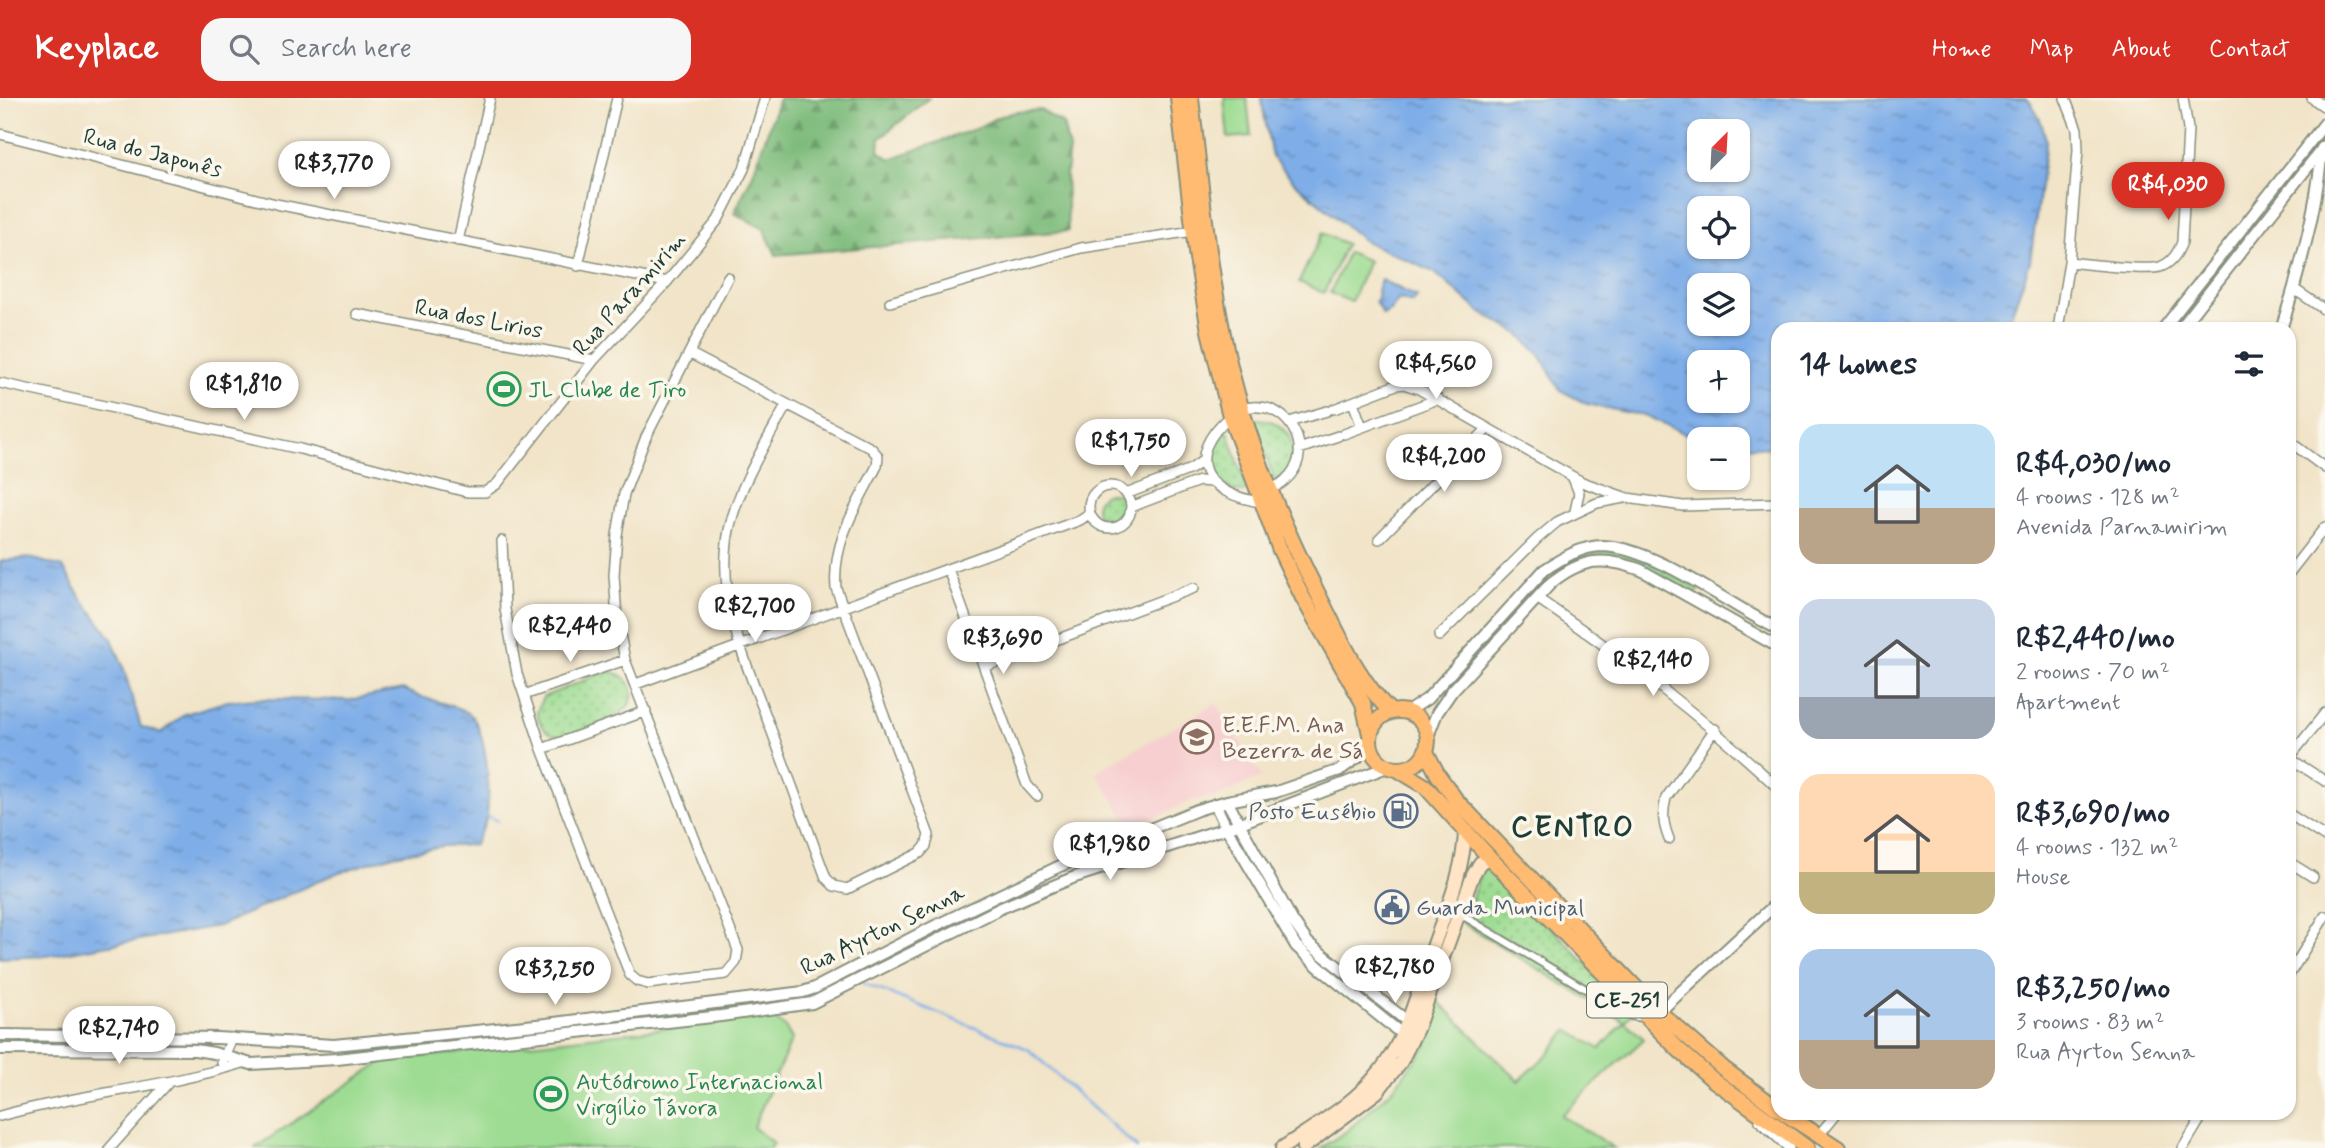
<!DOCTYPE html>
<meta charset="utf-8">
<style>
body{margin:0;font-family:Mynerve,sans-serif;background:#f6f6f7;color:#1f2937;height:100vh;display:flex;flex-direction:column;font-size:26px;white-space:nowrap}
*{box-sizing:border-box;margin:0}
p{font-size:23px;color:#747a83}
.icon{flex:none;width:38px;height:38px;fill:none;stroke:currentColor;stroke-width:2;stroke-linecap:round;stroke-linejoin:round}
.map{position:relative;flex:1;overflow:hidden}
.side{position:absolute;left:1771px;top:224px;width:525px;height:798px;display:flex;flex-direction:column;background:#fff;border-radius:21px;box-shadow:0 2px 5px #0004}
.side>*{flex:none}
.needle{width:46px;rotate:24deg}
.fabs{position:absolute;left:1687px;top:21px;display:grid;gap:14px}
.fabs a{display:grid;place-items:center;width:63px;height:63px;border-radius:14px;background:#fff;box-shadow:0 2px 5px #0004;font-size:35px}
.price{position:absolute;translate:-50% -60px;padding:0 16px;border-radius:24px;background:#fff;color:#222;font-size:23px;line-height:46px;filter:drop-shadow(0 2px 4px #0008)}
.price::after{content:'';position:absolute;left:50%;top:42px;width:21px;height:16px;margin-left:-10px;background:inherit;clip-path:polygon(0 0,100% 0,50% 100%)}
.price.current{background:#d93025;color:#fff}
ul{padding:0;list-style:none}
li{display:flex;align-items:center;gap:21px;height:175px;padding:0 28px}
li span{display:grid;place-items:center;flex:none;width:196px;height:140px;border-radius:21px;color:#555}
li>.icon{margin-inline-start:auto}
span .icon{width:84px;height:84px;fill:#fffc;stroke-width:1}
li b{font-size:30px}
h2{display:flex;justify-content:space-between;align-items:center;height:84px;padding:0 28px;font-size:30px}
header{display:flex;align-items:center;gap:42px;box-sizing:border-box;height:98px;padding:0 35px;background:#d93025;color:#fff}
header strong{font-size:33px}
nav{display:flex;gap:38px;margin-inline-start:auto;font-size:24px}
.search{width:490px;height:63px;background:#f6f6f7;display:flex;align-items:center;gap:18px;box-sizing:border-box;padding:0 24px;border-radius:21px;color:#747a83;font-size:26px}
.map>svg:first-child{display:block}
.built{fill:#f7cfd0}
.grass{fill:#9ddc92;stroke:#5e8c63;stroke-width:2}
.forest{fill:url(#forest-firs);stroke:#4e7c58;stroke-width:2}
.park{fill:url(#park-dots);stroke:#5e8c63;stroke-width:2}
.water{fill:url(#water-ripples);stroke:#4e758e;stroke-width:2;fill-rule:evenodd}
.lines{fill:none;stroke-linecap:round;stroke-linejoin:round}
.stream{stroke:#7eade8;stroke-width:2.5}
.pedestrian-casing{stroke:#88907e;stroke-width:10}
.minor-casing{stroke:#88907e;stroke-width:12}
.tertiary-casing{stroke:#88907e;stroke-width:14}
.secondary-casing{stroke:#88907e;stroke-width:16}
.primary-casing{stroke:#88907e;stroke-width:18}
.pedestrian{stroke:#fff;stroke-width:6}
.minor{stroke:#fff;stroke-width:9}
.tertiary{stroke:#fff;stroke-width:10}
.secondary{stroke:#ffe4c6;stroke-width:12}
.primary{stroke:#ffbb71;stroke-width:14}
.labels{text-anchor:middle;stroke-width:7;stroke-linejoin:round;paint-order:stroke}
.shield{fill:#fbf7ec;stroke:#61756b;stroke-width:2}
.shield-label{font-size:21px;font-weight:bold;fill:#1f3d34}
.street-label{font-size:23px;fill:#1f3d34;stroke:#fbf7ec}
.leisure-label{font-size:23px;fill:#27864d;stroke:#fbf7ec;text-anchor:start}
.education-label{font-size:23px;fill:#785e54;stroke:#fbf7ec;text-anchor:start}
.service-label{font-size:23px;fill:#4e5e75;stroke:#fbf7ec;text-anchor:end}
.district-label{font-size:30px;font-weight:bold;letter-spacing:2px;fill:#1f3d34;stroke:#fbf7ec}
</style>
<header>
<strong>Keyplace</strong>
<div class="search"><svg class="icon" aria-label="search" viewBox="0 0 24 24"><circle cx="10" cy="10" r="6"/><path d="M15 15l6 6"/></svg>Search here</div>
<nav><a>Home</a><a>Map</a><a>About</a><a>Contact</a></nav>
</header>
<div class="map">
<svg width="2325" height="1050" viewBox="0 0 2325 1050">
<defs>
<pattern id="forest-firs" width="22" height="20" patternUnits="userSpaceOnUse" patternTransform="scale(1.75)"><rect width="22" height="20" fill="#7ebc7c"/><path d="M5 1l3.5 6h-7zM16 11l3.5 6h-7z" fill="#679a66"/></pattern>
<pattern id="park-dots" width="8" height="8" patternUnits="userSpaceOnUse" patternTransform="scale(1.75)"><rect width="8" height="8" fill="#9ddc92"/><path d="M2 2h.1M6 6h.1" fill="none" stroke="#7fb478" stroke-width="1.8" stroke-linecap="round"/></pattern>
<pattern id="water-ripples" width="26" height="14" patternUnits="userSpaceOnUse" patternTransform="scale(1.75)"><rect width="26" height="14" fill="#7eade8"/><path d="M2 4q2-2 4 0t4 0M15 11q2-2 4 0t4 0" fill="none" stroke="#678ebd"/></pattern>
</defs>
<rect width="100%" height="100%" fill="#fbf7ec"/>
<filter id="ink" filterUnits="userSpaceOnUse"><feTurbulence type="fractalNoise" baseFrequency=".0143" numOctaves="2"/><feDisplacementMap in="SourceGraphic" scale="14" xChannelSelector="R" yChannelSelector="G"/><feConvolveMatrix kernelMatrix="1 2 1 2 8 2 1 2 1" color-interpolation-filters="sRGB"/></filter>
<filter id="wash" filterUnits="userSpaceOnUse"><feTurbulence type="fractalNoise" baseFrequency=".00686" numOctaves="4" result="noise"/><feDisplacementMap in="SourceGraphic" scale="28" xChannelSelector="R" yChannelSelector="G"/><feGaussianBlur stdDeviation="1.57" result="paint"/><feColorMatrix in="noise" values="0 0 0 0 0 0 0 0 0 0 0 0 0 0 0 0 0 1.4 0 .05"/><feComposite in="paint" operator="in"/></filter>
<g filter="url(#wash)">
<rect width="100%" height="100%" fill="#f1e4c8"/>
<!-- built -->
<path class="built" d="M1216 605 1262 679 1220 698 1194 702 1131 730 1096 674Z"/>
<!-- grass -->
<path class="grass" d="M1224 0H1247L1251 38 1228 40Z
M2311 51 2314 55 2174 231H2168Z
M1322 135 1346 146 1324 195 1299 184Z
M1348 154 1369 163 1351 204 1330 195Z
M1618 452 1636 457 1700 491 1696 496 1633 463 1600 458 1540 491 1537 487C1564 462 1582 454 1618 452Z
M1438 903 1519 983 1548 956 1568 932 1600 951 1625 924 1644 941 1561 1017 1614 1050H1321L1348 1032 1390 994 1425 950Z
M770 918 785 929 792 941 753 1029 773 1045 770 1050H255L383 963Z"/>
<!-- forest -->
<path class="forest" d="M779 0H929L880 40 879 53 890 61 975 31 998 19 1015 14 1041 12 1063 26 1069 51 1066 77 1068 133 776 157 764 131 734 115 752 78Z"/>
<!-- park -->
<path class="park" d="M1256 321C1292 320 1306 361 1278 382L1274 381 1254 324Z
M1224 333 1228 334 1247 391 1244 394C1209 395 1196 353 1224 333Z
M1096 410a15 15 0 1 1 30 0a15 15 0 1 1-30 0Z
M607 573C617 574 625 577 630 586 645 618 586 630 565 638 549 638 539 630 537 614L543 599Z
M1492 768 1633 914 1625 924 1463 825 1482 771Z"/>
<!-- water -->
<path class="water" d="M1261 0H2027C2038 14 2043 26 2046 43L2030 164 2006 231H1778V351L1738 347V341L1699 342 1649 319 1587 306 1560 292 1540 257 1519 236 1480 214 1434 174 1364 143 1293 83 1272 59ZM1699 33H1738V72H1699ZM1699 110H1738V149H1699ZM1699 187H1738V226H1699ZM1699 264H1738V303H1699Z
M1381 182 1417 199 1413 205 1399 201 1391 212 1383 217 1375 204 1378 202 1377 192Z
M30 460 63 469 80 498 112 541 122 565 141 629 161 635 185 616 228 603 260 601 351 602 403 591C423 603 448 603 468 615 488 628 493 706 484 727 481 734 477 739 475 747L442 748 394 757 334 776 219 828 46 858 0 860V463Z"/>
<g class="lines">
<!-- stream -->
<path class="stream" d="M483 716 498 723
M863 885 1028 951 1137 1050"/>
</g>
</g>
<g filter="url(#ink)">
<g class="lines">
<defs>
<path id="pedestrian" d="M1459 820 1465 819 1631 918 1643 920"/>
<path id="minor" d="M2312 0 2325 9
M0 36 276 106 667 184
M458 143 490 0
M2069 164C2086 166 2147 173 2160 169 2172 165 2178 155 2182 144L2188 31 2183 0
M578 168 617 0
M2294 191 2325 212
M890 204 1081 150 1193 133
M357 216 594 262
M2058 231 2069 164 2078 52 2077 31 2065 0
M689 255 871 350 878 358 877 368C857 407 832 444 836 490L929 737 926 748 920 755 847 791 834 788 826 780C808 731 790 682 772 634 748 569 715 503 729 432 739 387 765 347 787 306
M0 285 300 351 467 394H485L497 386 594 262 667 184 718 122 744 71 765 0
M1353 304 1362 329
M1242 310C1247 310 1254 308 1259 309 1287 310 1309 344 1295 370 1289 381 1281 386 1270 392
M1334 311 1396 287 1404 286 1419 291 1582 384 1627 400 1683 408 1778 405
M1230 318C1182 360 1204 396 1261 404
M1289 324 1327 313
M1344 336 1438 301
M2289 343 2325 370
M1299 351 1338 338
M1573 380 1579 395 1575 413
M1089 409a21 21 0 1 1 42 0a21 21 0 1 1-42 0Z
M1126 396 1191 371 1204 362
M1131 409 1199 383 1211 384
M1379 441 1487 331
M502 443 505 511 517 576 542 651 630 877 637 883 648 886 726 876 736 864 738 852 625 562 617 520 614 477 617 437 624 396 646 339 728 179
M948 471 1027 687 1037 698
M2289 475 2325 429
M1537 500C1624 560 1701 617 1778 690
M1439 538 1537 441 1557 424 1597 405 1624 400
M984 569 1194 490
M636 586 1080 422 1090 415
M524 597 625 562
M542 651 646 613
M2289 660 2325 615
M2289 660 2325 683
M2289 716 2325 739
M1669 741C1663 726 1662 716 1666 700L1715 631
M2289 764 2313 779
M2289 877 2325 818
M222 965 232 940
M0 1018C80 995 163 990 243 965
M1760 1023 1789 1050
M1818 1038 1837 1015
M110 1050 168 985
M2183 1050 2204 1015"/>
<path id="tertiary" d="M2163 231 2325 25
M2180 231 2325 47
M2281 231C2300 173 2317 111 2322 50
M1407 614 1427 601 1544 472C1561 461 1581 448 1603 448 1657 450 1728 507 1778 531
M1428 638 1437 615 1452 593 1551 485C1582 460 1604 458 1641 472L1778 549
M1227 703 1292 822 1308 845 1412 927
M1215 706 1226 729 1296 848 1320 870 1408 941
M1659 914 1778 804
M0 937 217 940 334 947 546 926 803 894 815 890 937 827 1060 768 1197 712 1227 703 1276 694 1340 672 1358 659 1369 642
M0 951 195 952 214 955 251 966 337 961 721 918 812 905 1001 810 1041 793 1075 779 1238 726 1387 669"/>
<path id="secondary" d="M1282 1050C1316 1027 1354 1006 1379 974 1407 940 1418 892 1432 852 1445 814 1464 774 1465 733
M1303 1050 1377 994 1401 964 1417 931 1473 777 1480 765 1489 759"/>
<path id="primary" d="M1178 0 1196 154 1209 233 1230 318 1280 452 1303 500 1363 605 1370 636
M1191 0C1201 88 1209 177 1229 264 1248 346 1282 426 1321 502 1341 541 1359 583 1391 614
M1370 642a29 29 0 1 1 58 0a29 29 0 1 1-58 0Z
M1426 654 1438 677 1456 702 1659 914 1724 971 1778 1011
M1397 671 1425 688 1489 759 1678 951 1712 981 1807 1050
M1784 1015 1838 1050"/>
</defs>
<!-- pedestrian casing -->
<use href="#pedestrian" class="pedestrian-casing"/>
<!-- minor casing -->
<use href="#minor" class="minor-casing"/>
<!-- tertiary casing -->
<use href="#tertiary" class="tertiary-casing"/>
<!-- secondary casing -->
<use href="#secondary" class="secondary-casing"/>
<!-- primary casing -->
<use href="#primary" class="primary-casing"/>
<!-- pedestrian -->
<use href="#pedestrian" class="pedestrian"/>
<!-- minor -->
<use href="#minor" class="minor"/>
<!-- tertiary -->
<use href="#tertiary" class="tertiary"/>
<!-- secondary -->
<use href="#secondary" class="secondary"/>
<!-- primary -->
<use href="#primary" class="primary"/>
</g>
</g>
<!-- icons -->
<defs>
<symbol id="stadium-ring" viewBox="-11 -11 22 22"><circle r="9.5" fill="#fbf7ec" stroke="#2e9e5b" stroke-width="1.5"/><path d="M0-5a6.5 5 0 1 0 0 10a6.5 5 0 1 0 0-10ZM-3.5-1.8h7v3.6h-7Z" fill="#2e9e5b"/></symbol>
<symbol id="school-ring" viewBox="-11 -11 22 22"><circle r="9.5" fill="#fbf7ec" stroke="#8d6e63" stroke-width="1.5"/><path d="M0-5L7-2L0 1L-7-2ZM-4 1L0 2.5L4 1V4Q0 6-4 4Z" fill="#8d6e63"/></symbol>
<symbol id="fuel-ring" viewBox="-11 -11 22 22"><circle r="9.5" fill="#fbf7ec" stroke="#5c6f8a" stroke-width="1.5"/><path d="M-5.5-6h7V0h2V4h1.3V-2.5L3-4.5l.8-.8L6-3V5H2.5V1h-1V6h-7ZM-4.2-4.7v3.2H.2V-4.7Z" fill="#5c6f8a"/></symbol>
<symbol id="civic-ring" viewBox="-11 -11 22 22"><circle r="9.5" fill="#fbf7ec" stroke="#5c6f8a" stroke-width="1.5"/><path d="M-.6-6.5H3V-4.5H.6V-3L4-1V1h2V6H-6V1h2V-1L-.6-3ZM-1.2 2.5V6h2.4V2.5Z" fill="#5c6f8a"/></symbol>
</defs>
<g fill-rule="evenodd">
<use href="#stadium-ring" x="485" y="272" width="38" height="38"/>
<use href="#school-ring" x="1178" y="620" width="38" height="38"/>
<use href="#fuel-ring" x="1382" y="694" width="38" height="38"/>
<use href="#civic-ring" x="1373" y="790" width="38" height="38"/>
<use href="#stadium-ring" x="532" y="977" width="38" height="38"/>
</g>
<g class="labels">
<!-- shield labels -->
<rect class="shield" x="1587" y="884.5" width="80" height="35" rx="5"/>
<g class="shield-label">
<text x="1627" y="909">CE-251</text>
</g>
<!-- street labels -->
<g class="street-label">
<text transform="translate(153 54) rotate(14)" y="8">Rua do Japonês</text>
<text transform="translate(629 195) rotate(-48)" y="8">Rua Paramirim</text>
<text transform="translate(479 220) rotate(11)" y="8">Rua dos Lirios</text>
<text transform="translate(882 831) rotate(-26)" y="8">Rua Ayrton Senna</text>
</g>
<!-- leisure labels -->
<g class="leisure-label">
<text x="528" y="299">JL Clube de Tiro</text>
<text x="576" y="991">Autódromo Internacional<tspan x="576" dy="26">Virgílio Távora</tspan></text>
</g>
<!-- education labels -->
<g class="education-label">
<text x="1222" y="634">E.E.F.M. Ana<tspan x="1222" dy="26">Bezerra de Sá</tspan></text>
</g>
<!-- service labels -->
<g class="service-label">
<text x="1376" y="721">Posto Eusébio</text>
<text x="1416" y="817" text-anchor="start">Guarda Municipal</text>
</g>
<!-- district labels -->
<g class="district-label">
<text x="1573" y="738">CENTRO</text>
</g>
</g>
</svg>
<div class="fabs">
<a><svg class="needle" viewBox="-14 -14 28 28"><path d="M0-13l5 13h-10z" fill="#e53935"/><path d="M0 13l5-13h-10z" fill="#747a83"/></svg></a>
<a><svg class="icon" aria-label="locate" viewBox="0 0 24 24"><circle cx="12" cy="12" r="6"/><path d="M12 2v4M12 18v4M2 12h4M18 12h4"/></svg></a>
<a><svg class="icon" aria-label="layers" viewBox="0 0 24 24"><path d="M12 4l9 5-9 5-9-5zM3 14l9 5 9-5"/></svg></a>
<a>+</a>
<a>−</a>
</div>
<b class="price" style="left:334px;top:103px">R$3,770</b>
<b class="price current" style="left:2168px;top:124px">R$4,030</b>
<b class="price" style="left:1436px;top:303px">R$4,560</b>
<b class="price" style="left:244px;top:324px">R$1,810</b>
<b class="price" style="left:1131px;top:381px">R$1,750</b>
<b class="price" style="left:1444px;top:396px">R$4,200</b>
<b class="price" style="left:755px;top:546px">R$2,700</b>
<b class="price" style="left:570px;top:566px">R$2,440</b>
<b class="price" style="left:1003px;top:578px">R$3,690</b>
<b class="price" style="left:1653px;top:600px">R$2,140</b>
<b class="price" style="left:1110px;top:784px">R$1,980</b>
<b class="price" style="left:1395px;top:907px">R$2,780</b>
<b class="price" style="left:555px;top:909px">R$3,250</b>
<b class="price" style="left:119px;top:968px">R$2,740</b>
<section class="side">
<h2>14 homes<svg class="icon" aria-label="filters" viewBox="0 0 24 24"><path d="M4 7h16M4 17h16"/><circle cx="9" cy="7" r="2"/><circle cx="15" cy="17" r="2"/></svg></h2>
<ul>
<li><span style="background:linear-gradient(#bfe0f5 60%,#b9a48a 0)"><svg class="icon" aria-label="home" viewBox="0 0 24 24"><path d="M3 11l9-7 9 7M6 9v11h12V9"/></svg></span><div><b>R$4,030/mo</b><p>4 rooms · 128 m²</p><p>Avenida Parnamirim</p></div></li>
<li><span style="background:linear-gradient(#c9d6e8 70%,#9aa5b1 0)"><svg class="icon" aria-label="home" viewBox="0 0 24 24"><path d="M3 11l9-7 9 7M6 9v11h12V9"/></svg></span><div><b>R$2,440/mo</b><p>2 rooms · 70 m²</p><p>Apartment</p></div></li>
<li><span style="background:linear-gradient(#ffd9b3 70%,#c2b280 0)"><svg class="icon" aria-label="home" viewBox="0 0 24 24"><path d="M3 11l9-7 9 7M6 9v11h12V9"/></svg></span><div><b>R$3,690/mo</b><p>4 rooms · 132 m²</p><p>House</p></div></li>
<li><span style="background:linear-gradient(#a9c7e8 65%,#b9a48a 0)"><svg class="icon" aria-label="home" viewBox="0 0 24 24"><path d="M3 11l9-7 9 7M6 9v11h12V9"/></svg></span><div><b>R$3,250/mo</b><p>3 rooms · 83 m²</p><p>Rua Ayrton Senna</p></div></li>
</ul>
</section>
</div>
